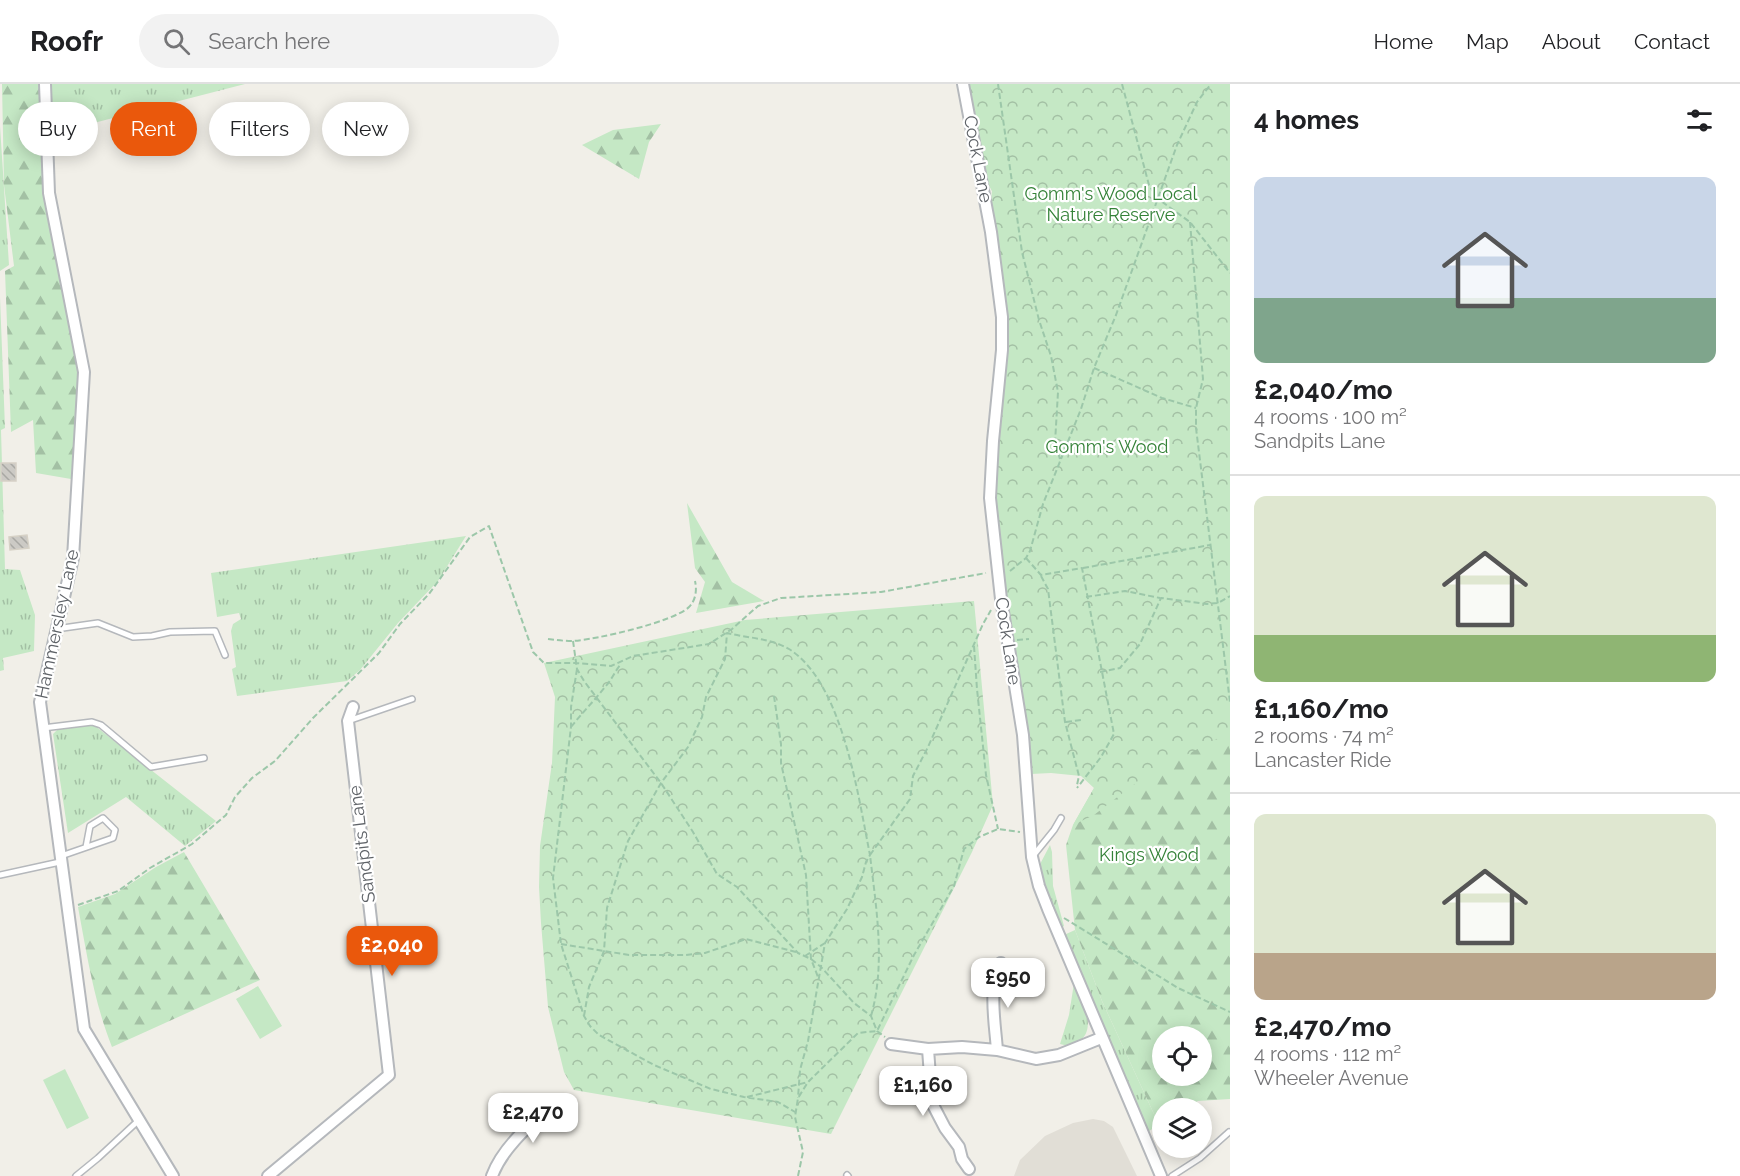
<!DOCTYPE html>
<meta charset="utf-8">
<style>
body{margin:0;font-family:Raleway,sans-serif;background:#f2f2f2;color:#202124;height:100vh;display:flex;flex-direction:column;font-size:22px;white-space:nowrap}
*{box-sizing:border-box;margin:0}
p{font-size:20px;color:#757577}
.icon{flex:none;width:33px;height:33px;fill:none;stroke:currentColor;stroke-width:2;stroke-linecap:round;stroke-linejoin:round}
.map{position:relative;flex:1;overflow:hidden}
.drawer{display:flex;flex-direction:column;background:#fff;width:510px}
.drawer>*{flex:none}
.guide{position:absolute;left:18px;top:18px;width:570px;height:54px;display:flex;gap:12px}
.buttons{position:absolute;left:1152px;top:942px;display:grid;gap:12px}
.buttons a{display:grid;place-items:center;width:60px;height:60px;border-radius:50%;background:#fff;box-shadow:0 3px 15px #0003;font-size:30px}
.price{position:absolute;translate:-50% -51px;padding:0 14px;border-radius:12px;background:#fff;color:#222;font-size:20px;line-height:39px;filter:drop-shadow(0 2px 3px #0008)}
.price::after{content:'';position:absolute;left:50%;top:36px;width:18px;height:14px;margin-left:-9px;background:inherit;clip-path:polygon(0 0,100% 0,50% 100%)}
.price.current{background:#ea580c;color:#fff}
ul{padding:0;list-style:none}
li{display:grid;align-content:center;gap:12px;height:318px;padding:0 24px}
li+li{border-top:2px solid #e0e0e0}
li span{display:grid;place-items:center;height:186px;border-radius:12px;color:#555}
li>.icon{margin-inline-start:auto}
span .icon{width:108px;height:108px;fill:#fffc;stroke-width:1}
li b{font-size:26px}
h2{display:flex;justify-content:space-between;align-items:center;height:72px;padding:0 24px;font-size:26px}
.pill{padding:0 21px;border-radius:27px;background:#fff;box-shadow:0 3px 15px #0003;font-size:21px;line-height:54px}
.pill.current{background:#ea580c;color:#fff}
header{display:flex;align-items:center;gap:36px;box-sizing:border-box;height:84px;padding:0 30px;background:#fff;border-bottom:2px solid #e0e0e0}
header strong{font-size:28px}
nav{display:flex;gap:33px;margin-inline-start:auto;font-size:21px}
.search{width:420px;height:54px;background:#f2f2f2;display:flex;align-items:center;gap:15px;box-sizing:border-box;padding:0 21px;border-radius:33px;color:#757577;font-size:22px}
main{display:flex;flex:1;min-height:0}
.map>svg:first-child{display:block}
.education{fill:#e1ded6}
.grass{fill:url(#grass-tufts)}
.forest{fill:url(#forest-firs);fill-rule:evenodd}
.park{fill:url(#park-crowns)}
.pitch{fill:#c5e8c5}
.building{fill:url(#building-back-hatch);stroke:#d6d1c6;stroke-width:1.5}
.lines{fill:none;stroke-linecap:round;stroke-linejoin:round}
.lane-casing{stroke:#b5b8bc;stroke-width:8}
.street-casing{stroke:#b5b8bc;stroke-width:14}
.path{stroke:#9cc7a9;stroke-width:2;stroke-dasharray:6 3;stroke-linecap:butt}
.lane{stroke:#fff;stroke-width:5}
.street{stroke:#fff;stroke-width:10}
.labels{text-anchor:middle;stroke-width:4.5;stroke-linejoin:round;paint-order:stroke}
.street-label{font-size:18px;fill:#5f6368;stroke:#fff}
.park-label{font-size:18px;fill:#348238;stroke:#fff}
</style>
<header>
<strong>Roofr</strong>
<div class="search"><svg class="icon" aria-label="search" viewBox="0 0 24 24"><circle cx="10" cy="10" r="6"/><path d="M15 15l6 6"/></svg>Search here</div>
<nav><a>Home</a><a>Map</a><a>About</a><a>Contact</a></nav>
</header>
<main>
<div class="map">
<svg width="1230" height="1092" viewBox="0 0 1230 1092">
<defs>
<pattern id="grass-tufts" width="24" height="20" patternUnits="userSpaceOnUse" patternTransform="scale(1.5)"><rect width="24" height="20" fill="#c5e8c5"/><path d="M3 7l-1-3M5 7V3M7 7l1-3M15 17l-1-3M17 17v-4M19 17l1-3" fill="none" stroke="#a3c0a4"/></pattern>
<pattern id="forest-firs" width="22" height="20" patternUnits="userSpaceOnUse" patternTransform="scale(1.5)"><rect width="22" height="20" fill="#c5e8c5"/><path d="M5 1l3.5 6h-7zM16 11l3.5 6h-7z" fill="#a3c0a4"/></pattern>
<pattern id="park-crowns" width="20" height="18" patternUnits="userSpaceOnUse" patternTransform="scale(1.5)"><rect width="20" height="18" fill="#c5e8c5"/><path d="M2 6a3 3 0 1 1 6 0M12 15a3 3 0 1 1 6 0" fill="none" stroke="#a3c0a4"/></pattern>
<pattern id="building-back-hatch" width="6" height="6" patternUnits="userSpaceOnUse" patternTransform="scale(1.5)"><rect width="6" height="6" fill="#cccac5"/><path d="M-1 5l2 2M0 0l6 6M5-1l2 2" fill="none" stroke="#a9a8a4"/></pattern>
</defs>
<rect width="100%" height="100%" fill="#f1efe8"/>
<!-- education -->
<path class="education" d="M1093 1035 1104 1037 1113 1043 1137 1092H1014L1020 1076 1045 1052 1073 1039Z"/>
<!-- grass -->
<path class="grass" d="M52 0H245L51 50Z
M0 42 9 181 0 187Z
M0 213 5 344 1 346 5 485 20 486 35 531 34 567 3 574 4 586 0 587Z
M466 452 438 497 398 539 360 586 347 597 237 612 232 585 236 583 231 547 233 540 241 535 239 529 217 533 211 489Z
M94 641 99 645 216 737 185 762 126 713 68 749 53 650 58 645Z
M1050 761 1052 768 1053 802 1064 842 1061 844 1038 784Z
M1075 846 1102 917 1159 1041 1144 1050 1064 851Z
M1074 899C1081 915 1099 945 1078 958 1072 962 1067 962 1060 960L1069 931Z"/>
<!-- forest -->
<path class="forest" d="M2 0H39L46 127 79 292 71 395 36 389 33 336 11 348 5 187 14 182 4 101Z
M1230 0V1015L1198 1017 1186 1024H1162V1039L1159 1041 1102 917 1075 846 1066 761 1073 741 1094 704 1099 691 1028 651 1016 564 1002 486 1006 228 999 161 991 122 992 107 985 93ZM1162 952H1202V992H1162Z
M661 40 649 58 639 95 582 61 613 46Z
M687 419 732 498 764 517 696 529 705 498 695 484Z
M184 768 260 896 112 963C94 918 87 871 78 823L115 810 156 783Z"/>
<!-- park -->
<path class="park" d="M967 0H1230V666L1224 651 1141 695 1094 731 1073 741 1094 704 1081 692 1051 689 1031 690 1026 627 1002 486 993 412 1006 228 999 161 991 122 992 107 985 93Z
M974 517 993 721 972 768 831 1050 574 1006 564 988 548 923 541 839 539 803 540 762 552 679 555 613 544 579 745 536Z"/>
<!-- pitch -->
<path class="pitch" d="M258 902 282 942 260 955 236 915Z
M65 985 89 1034 67 1045 43 996Z"/>
<!-- building -->
<path class="building" d="M1 379H16V397H1Z
M27 451 29 464 10 466 9 453Z"/>
<g class="lines">
<defs>
<path id="lane" d="M56 545 98 539 133 553 152 552 170 548 215 547 225 571
M348 637 412 615
M43 644 92 638 101 641 151 683 204 674
M61 772 113 754 115 746 103 734 90 742 86 763
M1033 772 1054 746 1061 734
M0 791 60 778
M847 1091 848 1092
M76 1092 98 1074 139 1036
M1172 1092 1200 1074 1229 1048"/>
<path id="street" d="M45 0 49 109 84 288 73 474 40 618 84 945 173 1092
M963 0 991 148 1002 233V266L993 357 990 414 1001 515 1023 651 1032 773 1039 802 1048 825 1161 1092
M891 960 928 965 962 963 997 966 1036 975 1059 971 1101 954
M928 965 932 1019 945 1044 959 1063 962 1075 969 1085
M997 966C995 938 988 905 1001 879
M268 1092 389 991 348 637 353 623
M492 1092C503 1062 533 1038 556 1017"/>
</defs>
<!-- lane casing -->
<use href="#lane" class="lane-casing"/>
<!-- street casing -->
<use href="#street" class="street-casing"/>
<!-- path -->
<path class="path" d="M998 0 1022 168 1039 236 1051 272 1058 308 1055 359 1060 375
M1122 0 1149 101 1158 115 1190 138 1230 189
M1190 138 1203 295 1196 324V344L1230 618
M1094 284 1162 314 1196 324
M1026 474 1041 491 1082 484 1114 650 1101 673 1077 704
M1083 484 1210 461
M1010 487 1026 474 1030 467 1043 420 1081 325 1094 284 1116 231 1177 61 1197 18 1211 0
M1041 492 1048 505 1065 638 1079 692 1077 701
M1086 513 1125 507 1160 514
M548 555C556 556 564 557 572 557 594 556 674 538 689 523 696 516 697 506 695 497
M1017 556 1029 555
M573 557 577 585 584 597 661 699 693 748 717 790 737 803 798 869 811 875 821 883 854 919 871 932 877 947 885 953
M974 562 977 605 986 691 998 745
M577 585 571 623V643L553 794 561 860 584 932 590 942 599 951 654 981 711 1005 744 1013 778 1018 795 1028
M1100 588 1120 584 1140 560 1161 514 1207 520 1218 519 1230 512
M774 612 781 660V679L806 791 811 875 818 893
M1066 638 1081 636
M571 643C582 629 594 617 605 603 611 597 615 587 621 580
M78 821 118 807 150 784 192 760 226 731 235 713 252 694 275 677 313 634 379 569 400 540 429 510 470 453 489 442 533 568 544 579H576L611 582 633 572 709 560 732 545 758 522 781 514 881 508 986 489
M1064 834 1178 904 1230 928
M561 860 629 871H685L705 869 746 855 796 868
M805 872 825 859
M584 932 589 903 604 867 607 824 628 757 661 699 688 663 702 633 706 613 725 575 727 549C747 554 770 554 789 565 843 599 858 712 870 771L866 778 862 793 847 825 825 859 808 957 800 986 798 1014
M871 932C886 880 876 823 870 771L910 715 913 692 928 663 983 540 991 526
M747 1013 808 998
M798 1092 803 1068 795 1033 798 1014 808 998 858 949 877 947 914 871 954 802 964 765 979 753 998 745 1020 748"/>
<!-- lane -->
<use href="#lane" class="lane"/>
<!-- street -->
<use href="#street" class="street"/>
</g>
<g class="labels">
<!-- street labels -->
<g class="street-label">
<text transform="translate(978 75) rotate(79)" y="6">Cock Lane</text>
<text transform="translate(57 540) rotate(-78)" y="6">Hammersley Lane</text>
<text transform="translate(1008 557) rotate(81)" y="6">Cock Lane</text>
<text transform="translate(362 760) rotate(-97)" y="6">Sandpits Lane</text>
</g>
<!-- park labels -->
<g class="park-label">
<text x="1111" y="116">Gomm's Wood Local<tspan x="1111" dy="21">Nature Reserve</tspan></text>
<text x="1107" y="369">Gomm's Wood</text>
<text x="1149" y="777">Kings Wood</text>
</g>
</g>
</svg>
<div class="buttons">
<a><svg class="icon" aria-label="locate" viewBox="0 0 24 24"><circle cx="12" cy="12" r="6"/><path d="M12 2v4M12 18v4M2 12h4M18 12h4"/></svg></a>
<a><svg class="icon" aria-label="layers" viewBox="0 0 24 24"><path d="M12 4l9 5-9 5-9-5zM3 14l9 5 9-5"/></svg></a>
</div>
<b class="price current" style="left:392px;top:893px">£2,040</b>
<b class="price" style="left:1008px;top:925px">£950</b>
<b class="price" style="left:923px;top:1033px">£1,160</b>
<b class="price" style="left:533px;top:1060px">£2,470</b>
<div class="guide">
<a class="pill">Buy</a>
<a class="pill current">Rent</a>
<a class="pill">Filters</a>
<a class="pill">New</a>
</div>
</div>
<section class="drawer">
<h2>4 homes<svg class="icon" aria-label="filters" viewBox="0 0 24 24"><path d="M4 7h16M4 17h16"/><circle cx="9" cy="7" r="2"/><circle cx="15" cy="17" r="2"/></svg></h2>
<ul>
<li><span style="background:linear-gradient(#c9d6e8 65%,#7fa58c 0)"><svg class="icon" aria-label="home" viewBox="0 0 24 24"><path d="M3 11l9-7 9 7M6 9v11h12V9"/></svg></span><div><b>£2,040/mo</b><p>4 rooms · 100 m²</p><p>Sandpits Lane</p></div></li>
<li><span style="background:linear-gradient(#dfe7d0 75%,#8fb573 0)"><svg class="icon" aria-label="home" viewBox="0 0 24 24"><path d="M3 11l9-7 9 7M6 9v11h12V9"/></svg></span><div><b>£1,160/mo</b><p>2 rooms · 74 m²</p><p>Lancaster Ride</p></div></li>
<li><span style="background:linear-gradient(#dfe7d0 75%,#b9a48a 0)"><svg class="icon" aria-label="home" viewBox="0 0 24 24"><path d="M3 11l9-7 9 7M6 9v11h12V9"/></svg></span><div><b>£2,470/mo</b><p>4 rooms · 112 m²</p><p>Wheeler Avenue</p></div></li>
</ul>
</section>
</main>
